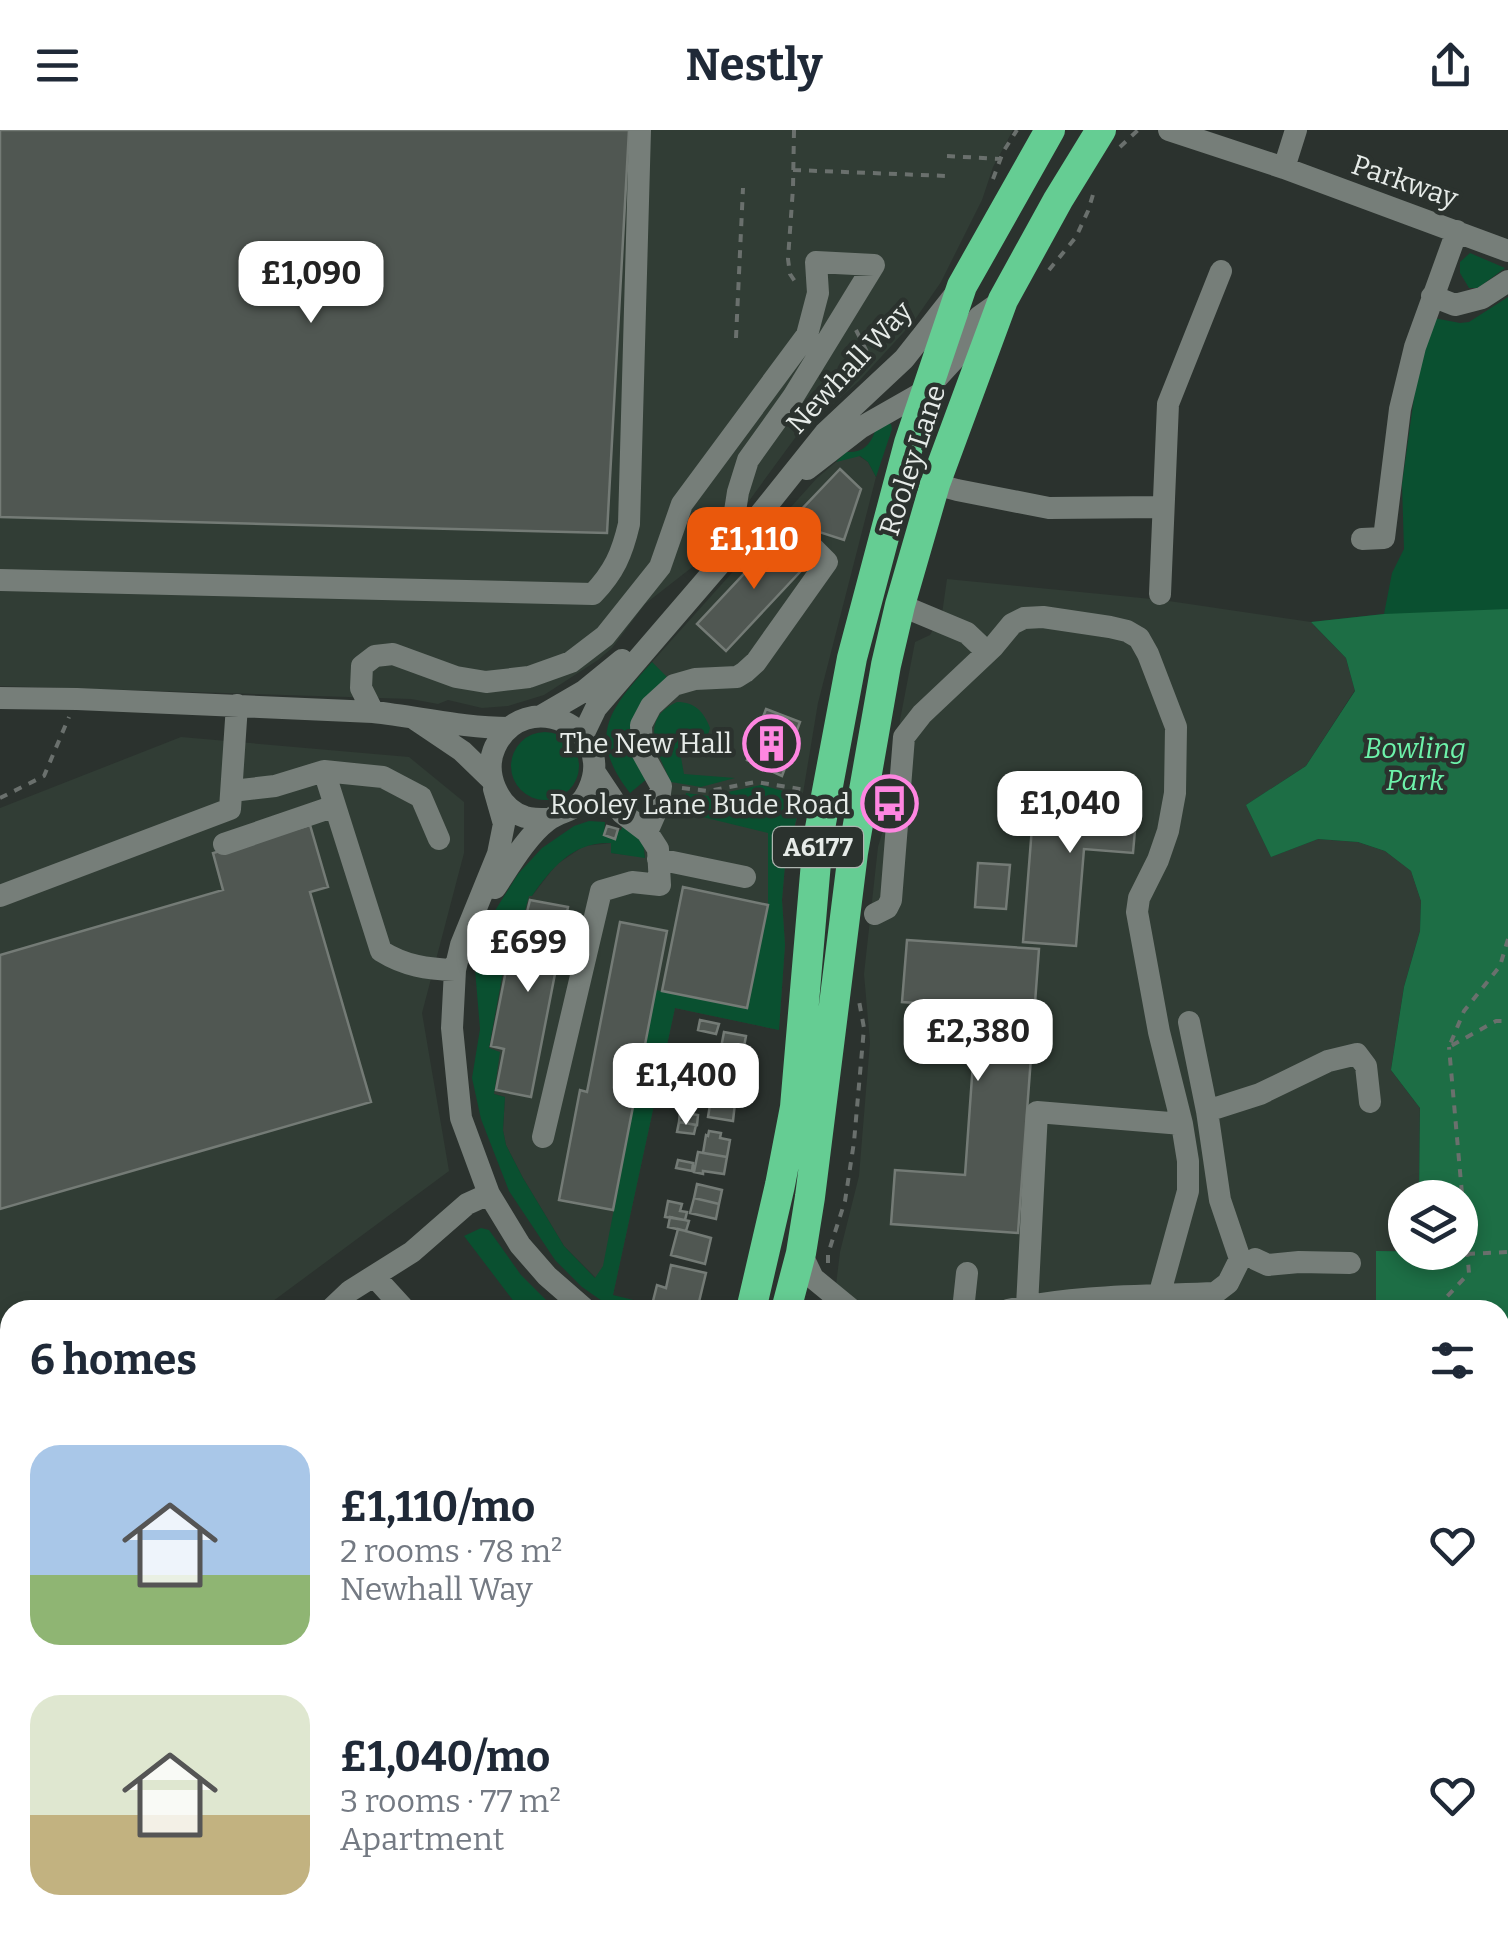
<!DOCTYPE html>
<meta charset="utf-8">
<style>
body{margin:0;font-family:Bitter,serif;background:#f2f2f3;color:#1f2937;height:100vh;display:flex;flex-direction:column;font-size:38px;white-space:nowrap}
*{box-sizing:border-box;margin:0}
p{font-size:32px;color:#747a83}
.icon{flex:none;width:55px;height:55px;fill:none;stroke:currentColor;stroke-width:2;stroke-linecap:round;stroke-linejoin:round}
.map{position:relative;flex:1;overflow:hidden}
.details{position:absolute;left:0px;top:1170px;width:1510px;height:642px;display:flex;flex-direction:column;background:#fff;border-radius:30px 30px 0 0;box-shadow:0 5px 15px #0003}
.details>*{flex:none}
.tools{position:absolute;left:1388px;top:1050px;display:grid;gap:20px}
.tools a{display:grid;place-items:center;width:90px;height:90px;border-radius:50%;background:#fff;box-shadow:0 5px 15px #0003;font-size:50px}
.price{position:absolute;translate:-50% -85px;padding:0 22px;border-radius:20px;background:#fff;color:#222;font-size:32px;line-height:65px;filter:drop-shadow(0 2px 5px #0008)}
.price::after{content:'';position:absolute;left:50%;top:60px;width:30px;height:22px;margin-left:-15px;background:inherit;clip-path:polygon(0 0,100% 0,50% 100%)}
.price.selected{background:#ea580c;color:#fff}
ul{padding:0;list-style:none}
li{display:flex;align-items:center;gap:30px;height:250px;padding:0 30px}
li span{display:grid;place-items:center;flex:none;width:280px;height:200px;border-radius:30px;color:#555}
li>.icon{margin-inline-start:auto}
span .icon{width:120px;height:120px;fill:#fffc;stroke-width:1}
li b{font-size:42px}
h2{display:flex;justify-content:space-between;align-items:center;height:120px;padding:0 30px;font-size:42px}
header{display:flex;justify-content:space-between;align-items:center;height:130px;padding:0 30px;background:#fff;font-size:45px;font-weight:700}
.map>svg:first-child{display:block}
.built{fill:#313d35}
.green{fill:#0a5030}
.forest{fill:#1d6e45}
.building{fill:#505752;stroke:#747b76;stroke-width:2.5}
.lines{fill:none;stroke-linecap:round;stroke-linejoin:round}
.path{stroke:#6a706d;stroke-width:4;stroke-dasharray:8 8;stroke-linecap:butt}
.minor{stroke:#767e79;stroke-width:22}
.highway{stroke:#65cd93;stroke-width:30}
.labels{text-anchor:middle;stroke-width:9;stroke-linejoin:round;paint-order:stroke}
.shield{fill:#2b322e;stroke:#aeb4b0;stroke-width:2.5}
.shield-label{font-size:25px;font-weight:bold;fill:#e6ebe8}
.street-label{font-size:28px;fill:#e6ebe8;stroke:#2b322e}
.poi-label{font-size:28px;fill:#e6ebe8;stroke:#2b322e;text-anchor:end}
.park-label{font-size:28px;font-style:italic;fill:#6df2aa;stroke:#2b322e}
</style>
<header><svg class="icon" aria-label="menu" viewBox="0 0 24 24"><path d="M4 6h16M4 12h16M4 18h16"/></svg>Nestly<svg class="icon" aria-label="share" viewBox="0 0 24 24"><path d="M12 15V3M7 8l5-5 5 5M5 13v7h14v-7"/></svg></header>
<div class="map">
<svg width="1508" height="1812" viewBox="0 0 1508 1812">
<rect width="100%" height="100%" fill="#2b322e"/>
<!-- built -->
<path class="built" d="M0 0H1013L993 37 982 70 941 152 914 191 859 251 795 308 746 375 695 435 645 474 612 518 598 530 544 565 508 576 482 578 448 570 438 574 411 569 0 556Z
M854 326H859L868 332 876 347 818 573 802 669 785 735 782 770 785 815 779 900 675 878 613 1165 564 1116 523 1048 506 1015 503 1000 505 967 494 964 489 919 514 782 529 765 532 766 556 735 584 716 612 713 611 723 645 727 643 711 624 693 633 675 645 684 655 671 641 631 668 549 652 532 817 348 836 332Z
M947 449 1162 470 1311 492 1346 528 1355 560 1306 636 1247 675 1318 709 1358 712 1385 721 1411 741 1421 771 1420 801 1404 857 1391 940 1420 978 1419 1067 1405 1068V1121L1376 1122V1180H833L840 1122 859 1046 870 912 864 844 878 717 894 663 900 590 915 512 930 505 942 484Z
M181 607 409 627 464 672V723L422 883 449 1041 261 1180H10V1199L0 1200V678Z
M0 1438 10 1452V1694L0 1701Z"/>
<!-- green -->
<path class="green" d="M1470 123 1505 138 1478 158H1469L1460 143V132Z
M1508 167V1812H862L859 1803 1500 1802V1180H1376V1121L1460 1122V1068L1419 1067 1420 978 1391 940 1404 857 1420 801 1421 771 1411 740 1385 721 1358 712 1318 709 1271 727 1246 675 1306 636 1355 561 1346 528 1311 492 1384 484 1392 443 1404 419 1402 354 1417 246 1434 188 1460 193 1469 192Z
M887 294H891L892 299 876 347 868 332 860 326 836 332 846 322C862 323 870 316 875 301Z
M652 532 668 548 649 567 648 648 630 663C585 605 611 578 652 532Z
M677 572C695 572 704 582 710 598L707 608 700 618 680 622 684 644 735 648 701 657 671 652C658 624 638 589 677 572Z
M511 636a34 34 0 1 1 68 0a34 34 0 1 1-68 0Z
M761 655 802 666 785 735 782 770 785 815 779 900 675 878 613 1165 674 1180H615L582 1157 555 1130 509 1061 481 989 472 948 480 899 475 839 483 810 496 779 518 744 542 718 574 696 589 691 605 692 604 705 621 700 624 693 643 711 645 728 611 723V713C574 711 551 738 532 766H529L524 784 514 782 489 918 500 922 494 964 505 967 503 1000 506 1015 523 1048 564 1116 595 1148 603 1136 656 860 746 878 768 775V703L682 682 686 663 709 666Z
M481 1098 489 1100 521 1145 556 1180H508L515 1173 464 1106Z"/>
<!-- forest -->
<path class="forest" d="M1508 479V1298L1500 1293V1180H1376V1121L1460 1122V1068L1419 1067 1420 978 1391 940 1404 857 1420 801 1421 771 1411 741 1385 721 1358 712 1318 709 1271 727 1246 675 1306 636 1355 561 1346 528 1311 492 1384 484Z"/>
<!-- building -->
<path class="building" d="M0 0H629L607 403 0 387Z
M840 339 861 359 844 410 819 402 798 383Z
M783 402 812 429 726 521 697 494Z
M766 579 800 592 793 611 786 609 780 624 789 627 782 646 747 630 754 612 759 614 763 600 759 598Z
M1035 659 1138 666 1133 723 1084 719 1076 816 1023 812Z
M310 695 328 757 310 762 371 972 0 1079V825L223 760 213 723Z
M607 696 618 699 615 709 604 705Z
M978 733 1010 735 1006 779 975 777Z
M683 757 768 775 747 878 662 861Z
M530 770 568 777 531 967 496 960 504 919 491 916 517 785 526 786Z
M620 792 667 801 613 1080 559 1070 580 960 587 962Z
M907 810 1039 819 1018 1103 891 1094 895 1040 965 1045 977 877 902 872Z
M700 890 719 894 716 904 698 900Z
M724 902 746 906 743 922 721 918Z
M721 918 745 923 743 935H740L739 940 717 935 719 929 712 928 710 922 712 919 720 921Z
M689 928 706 931 704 943 687 940Z
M687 940 704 943 702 954 685 951Z
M714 952 738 956 735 973 711 969Z
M711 969 735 973 733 991 708 987Z
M680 982 698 985 697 995 679 992Z
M679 992 696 995 694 1004 677 1002Z
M709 1001 721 1003 720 1008 730 1010 727 1027 703 1023 706 1005 708 1006Z
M698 1022 727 1027 724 1044 703 1041V1044L694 1042Z
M678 1030 693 1033 692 1041 676 1038Z
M697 1054 722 1060 719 1074 694 1068Z
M694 1068 719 1074 716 1089 690 1083Z
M668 1071 682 1074 680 1081 687 1082 685 1090 665 1087Z
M670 1087 689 1091 686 1101 668 1097Z
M678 1099 711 1108 705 1134 671 1125Z
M671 1135 706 1143 697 1180 653 1171 657 1155 666 1158Z
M0 1533 10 1547V1628L2 1618 0 1619Z"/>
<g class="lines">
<!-- path -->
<path class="path" d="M794 0 793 58 788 129 790 144 796 153
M1120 17 1138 0
M947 26 1001 29
M793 40 948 46
M993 49 1003 22 1017 0
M1049 140 1076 107 1088 81 1095 58
M856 200 872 232
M736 208 743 58
M682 658 708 661 756 652 806 660
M0 668 44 646 69 587
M1508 809 1500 836 1464 881 1449 917 1496 891H1508
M1467 1124 1508 1122
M828 1133V1124L845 1071 854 1012 864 898 859 871
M300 1180 312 1171
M1443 1180 1442 1172 1469 1143 1449 917
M0 1230 10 1231
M0 1242 10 1239
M1500 1288 1508 1293
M1500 1780 1508 1779
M881 1802 884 1812
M1133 1802 1135 1812
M1272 1802 1275 1812
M1418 1802 1420 1812"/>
<!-- minor -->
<path class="minor" d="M1169 0 1284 38 1508 121
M1284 38 1296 0
M1432 166 1455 175 1482 168 1508 151
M807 339 860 298 925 261 958 225 979 187 1003 170
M935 354 957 360 1049 378 1163 377
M1362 409 1384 408 1400 279 1415 217 1457 101
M0 450 593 464C614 442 622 424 629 394L640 0
M1160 464 1168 274 1221 141
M900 475 967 503 987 522
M0 568 77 569 373 582C419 587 463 598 509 598
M373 582 361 558 362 536 375 526 393 524 456 547 486 552 529 547 571 532 605 506 660 437 682 374 807 205 818 163 816 132 874 135 793 267 748 330 738 362 731 407 725 428
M541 586 584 561 622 530
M416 590 462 621 491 649
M583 605 596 578 725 428 825 303 904 229 953 167
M324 641 381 821C405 836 427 839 455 840
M494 659 504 694 498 724 461 815 455 840 452 898 461 988 489 1064 520 1115 547 1146 586 1180
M232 661 275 656 324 641 383 647 421 667 439 709
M647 702 658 677 661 656 642 622 641 595 651 576 674 555 695 549 737 547 745 542 756 532 827 432 805 410
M224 714 335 676
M658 729 745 747
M495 758C509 737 527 706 547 691 564 678 578 684 589 659 617 597 524 555 495 617 483 643 498 678 525 687 532 689 541 689 548 689
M0 766 230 679 237 575
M875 784 887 778 891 770 904 607 922 584 993 517 1012 494 1024 488 1043 487 1110 497 1127 501 1139 508 1148 524 1176 597 1175 663 1168 701 1158 730 1139 768 1137 782 1159 902 1182 994 1188 1031V1061L1159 1166
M1207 981 1260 964 1328 931 1357 924 1366 936 1370 972
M543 1007 601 761 632 752 660 755 658 719 647 702 622 683 594 641
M801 1123 813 1148 852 1180
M1255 1129 1268 1135 1299 1132 1350 1133
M374 1146 405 1180
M1027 1176 1037 982 1182 994
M330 1180 350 1161 412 1122 467 1074 489 1064
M963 1180 967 1143
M1008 1180C1075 1165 1146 1166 1215 1163L1228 1153 1240 1129 1220 1070 1207 981 1189 892
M59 1802 61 1812
M494 1802 498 1803
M785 1802V1812
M229 1807 230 1812
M441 1812 462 1802"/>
<!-- highway -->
<path class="highway" d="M751 1180 780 1055 795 977 818 709 852 528 909 313 962 156 1050 0
M786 1180 801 1123 810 1067 853 723 886 535 900 475 935 354 1003 170 1058 70 1101 0
M570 1812 572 1802
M604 1812 605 1802"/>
</g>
<!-- icons -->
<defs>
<symbol id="building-ring" viewBox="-11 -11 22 22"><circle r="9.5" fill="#2b322e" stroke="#fe86e1" stroke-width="1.5"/><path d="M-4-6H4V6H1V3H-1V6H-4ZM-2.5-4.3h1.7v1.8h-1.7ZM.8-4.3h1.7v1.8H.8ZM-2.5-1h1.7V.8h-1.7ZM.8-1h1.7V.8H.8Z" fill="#fe86e1"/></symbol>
<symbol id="bus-ring" viewBox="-11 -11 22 22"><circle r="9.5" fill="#2b322e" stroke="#fe86e1" stroke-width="1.5"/><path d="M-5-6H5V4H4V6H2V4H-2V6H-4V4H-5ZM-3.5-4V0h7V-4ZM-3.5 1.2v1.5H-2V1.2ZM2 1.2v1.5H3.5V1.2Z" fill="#fe86e1"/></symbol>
</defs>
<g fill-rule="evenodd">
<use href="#building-ring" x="740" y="582" width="63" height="63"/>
<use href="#bus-ring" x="858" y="642" width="63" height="63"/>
</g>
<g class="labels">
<!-- shield labels -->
<rect class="shield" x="773" y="697" width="90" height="40" rx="8"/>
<g class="shield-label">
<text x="818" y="726">A6177</text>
</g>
<!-- street labels -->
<g class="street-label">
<text transform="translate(1405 51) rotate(19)" y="10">Parkway</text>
<text transform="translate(849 237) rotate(-47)" y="10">Newhall Way</text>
<text transform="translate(912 330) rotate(-72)" y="10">Rooley Lane</text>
</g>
<!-- poi labels -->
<g class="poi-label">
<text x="732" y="623">The New Hall</text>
<text x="850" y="684">Rooley Lane Bude Road</text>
</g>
<!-- park labels -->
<g class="park-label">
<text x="1415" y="628">Bowling<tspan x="1415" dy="32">Park</tspan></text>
</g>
</g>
</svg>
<div class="tools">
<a><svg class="icon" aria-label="layers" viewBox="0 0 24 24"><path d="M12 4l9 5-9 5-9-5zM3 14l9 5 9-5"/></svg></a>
</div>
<b class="price" style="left:311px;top:196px">£1,090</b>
<b class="price selected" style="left:754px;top:462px">£1,110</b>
<b class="price" style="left:1070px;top:726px">£1,040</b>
<b class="price" style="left:528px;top:865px">£699</b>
<b class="price" style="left:978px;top:954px">£2,380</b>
<b class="price" style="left:686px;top:998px">£1,400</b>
<section class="details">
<h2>6 homes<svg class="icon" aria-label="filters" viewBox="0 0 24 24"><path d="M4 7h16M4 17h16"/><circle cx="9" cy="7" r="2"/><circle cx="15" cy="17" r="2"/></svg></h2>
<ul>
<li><span style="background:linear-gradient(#a9c7e8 65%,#8fb573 0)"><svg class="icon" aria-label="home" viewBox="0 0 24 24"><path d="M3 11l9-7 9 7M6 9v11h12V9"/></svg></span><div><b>£1,110/mo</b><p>2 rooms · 78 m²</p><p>Newhall Way</p></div><svg class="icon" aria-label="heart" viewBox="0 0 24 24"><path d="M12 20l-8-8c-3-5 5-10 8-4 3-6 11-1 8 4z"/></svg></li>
<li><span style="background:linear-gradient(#dfe7d0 60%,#c2b280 0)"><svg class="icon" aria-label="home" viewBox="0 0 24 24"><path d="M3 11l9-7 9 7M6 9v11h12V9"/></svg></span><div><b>£1,040/mo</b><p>3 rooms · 77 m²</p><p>Apartment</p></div><svg class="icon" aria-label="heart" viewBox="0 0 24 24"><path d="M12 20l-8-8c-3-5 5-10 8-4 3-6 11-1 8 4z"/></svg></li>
</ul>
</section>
</div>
